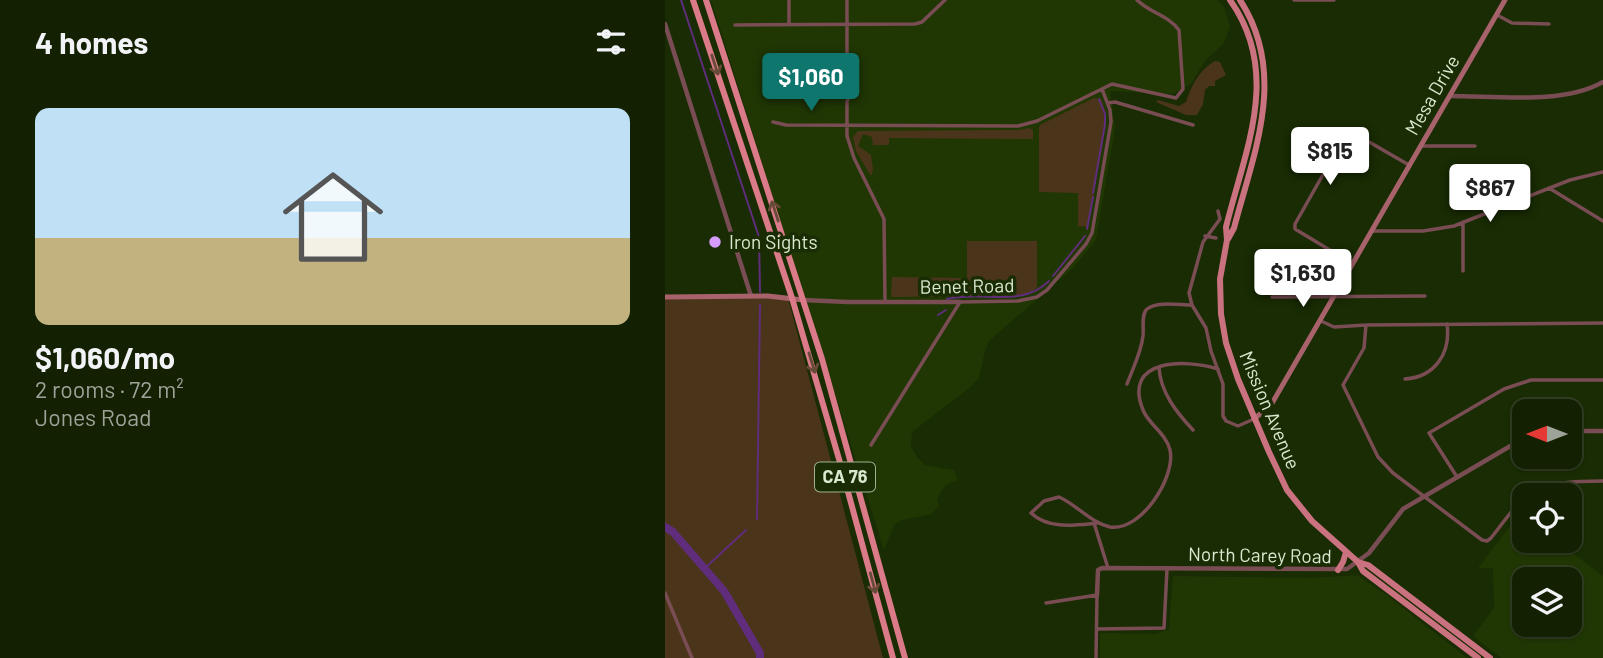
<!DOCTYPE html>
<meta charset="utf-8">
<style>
body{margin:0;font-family:Barlow,sans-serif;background:#1c290c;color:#f1f3f6;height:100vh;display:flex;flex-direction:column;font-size:26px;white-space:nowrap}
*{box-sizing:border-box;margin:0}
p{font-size:23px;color:#9da399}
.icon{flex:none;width:38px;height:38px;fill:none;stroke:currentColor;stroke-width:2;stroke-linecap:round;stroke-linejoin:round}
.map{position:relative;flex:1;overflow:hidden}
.sheet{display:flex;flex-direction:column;background:#132102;width:665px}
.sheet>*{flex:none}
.needle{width:46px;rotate:270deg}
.buttons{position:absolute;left:847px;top:399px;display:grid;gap:14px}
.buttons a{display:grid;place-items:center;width:70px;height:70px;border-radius:14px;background:#132102;box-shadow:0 2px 5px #0004,0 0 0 2px #323e24;font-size:35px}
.price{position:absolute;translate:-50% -60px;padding:0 16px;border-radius:7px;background:#fff;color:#222;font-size:23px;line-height:46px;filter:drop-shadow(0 2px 4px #0008)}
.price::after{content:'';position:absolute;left:50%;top:42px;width:21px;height:16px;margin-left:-10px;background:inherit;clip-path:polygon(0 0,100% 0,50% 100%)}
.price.current{background:#0f766e;color:#fff}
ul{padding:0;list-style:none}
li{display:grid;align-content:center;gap:14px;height:371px;padding:0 35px}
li+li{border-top:2px solid #323e24}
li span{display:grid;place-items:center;height:217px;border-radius:14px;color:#555}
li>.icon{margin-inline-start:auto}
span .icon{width:126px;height:126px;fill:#fffc;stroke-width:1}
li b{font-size:30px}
h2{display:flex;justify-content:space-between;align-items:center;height:84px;padding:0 35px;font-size:30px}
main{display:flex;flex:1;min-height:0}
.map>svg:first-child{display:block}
.built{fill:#203704;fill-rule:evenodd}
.green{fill:#4b351a}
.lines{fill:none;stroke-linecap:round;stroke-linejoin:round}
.stream{stroke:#5f2d7b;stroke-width:2}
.river{stroke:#5f2d7b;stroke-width:8}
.minor{stroke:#794d53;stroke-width:3.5}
.tertiary{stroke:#794d53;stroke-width:4.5}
.secondary{stroke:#a7626c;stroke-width:5}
.primary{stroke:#cb7280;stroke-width:6}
.trunk{stroke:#db7a88;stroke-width:6}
.oneway{stroke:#674b38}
.poi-dot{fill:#d59cfb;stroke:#192c03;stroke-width:2.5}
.labels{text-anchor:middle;stroke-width:7;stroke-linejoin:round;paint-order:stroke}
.shield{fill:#192c03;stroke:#a1b092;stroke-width:2}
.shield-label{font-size:18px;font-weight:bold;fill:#dbe8d0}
.street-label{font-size:19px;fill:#dbe8d0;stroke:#192c03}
.poi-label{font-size:19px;fill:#dbe8d0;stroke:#192c03;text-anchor:start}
</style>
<main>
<section class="sheet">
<h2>4 homes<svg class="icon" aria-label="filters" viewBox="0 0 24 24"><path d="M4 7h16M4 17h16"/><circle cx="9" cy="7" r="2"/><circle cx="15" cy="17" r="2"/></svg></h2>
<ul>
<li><span style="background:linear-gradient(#bfe0f5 60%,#c2b280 0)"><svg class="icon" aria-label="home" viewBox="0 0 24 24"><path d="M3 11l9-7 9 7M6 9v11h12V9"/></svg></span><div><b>$1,060/mo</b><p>2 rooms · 72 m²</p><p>Jones Road</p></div></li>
</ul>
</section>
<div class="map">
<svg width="938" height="658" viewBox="0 0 938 658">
<rect width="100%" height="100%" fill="#192c03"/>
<!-- built -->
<path class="built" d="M46 0H552L559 7 565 26 559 43 540 61 526 84 508 94 445 91 450 128 431 240 408 268 325 340 320 351 314 378 303 389 247 432 246 446 252 457 260 465 289 470 293 480 281 485 275 493 272 499 274 505 267 514 237 520 230 524 219 550Z
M855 513 859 516V541H892L938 576V658H836L808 636 829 608 828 568H813ZM859 579H905V625H859Z
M692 575 723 596 802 658H435V633L491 634 504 629 508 576 649 578Z"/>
<!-- green -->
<path class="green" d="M550 61 555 62 561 75 550 81V86H544L540 90 538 104 532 115H521L491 102 493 100 514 106 521 102C526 86 535 69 550 61Z
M429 98 436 99 441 113V124L423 227 413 226V193L374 192V128L375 125Z
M365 128 368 130V139L224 138V145H208L207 137 198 134 193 146 206 155 208 170 206 176 191 151 188 137 193 131 354 130Z
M302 241H372V287C367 295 356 295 347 296L226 297 227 277 302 278Z
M0 297 123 298 218 658H0Z"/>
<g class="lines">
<!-- stream -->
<path class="stream" d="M16 0 94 237 95 292
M428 193 440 124V114L434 99
M422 229 428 197
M388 276 420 236
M282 299C315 290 356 309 384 281
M273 315 281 310
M92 519 95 305
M40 568 81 530"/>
<!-- river -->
<path class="river" d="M0 527 8 532 59 591 95 653V658"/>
<!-- minor -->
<path class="minor" d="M124 0V25
M182 0V58L189 79 182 102V136L189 158 219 219 220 302
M629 0H669
M832 15 847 23 884 24
M70 25 250 24 257 22 280 0
M443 103 450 102 528 125
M108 122 121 125 353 126 372 121 447 84 511 98 518 89 514 30C503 15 485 13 472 0
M757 146H810
M884 188 938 221
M553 211 555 219 538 242 524 293 527 305 541 328 546 351 558 384V416L561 421 573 426 589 419
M798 222V271
M707 231H758L789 226 905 180 938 172
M540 236 551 238
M688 264 630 229V224L681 134 685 131 744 165
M607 297 760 296
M656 321 669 327 701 325 938 323
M701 325 699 348 678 385 713 457 728 473 817 540 822 541 826 538 850 507 859 499
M494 367C495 392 512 413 528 430
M740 379C770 377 786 353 782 324
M462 384C468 368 476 353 478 336 479 328 476 314 482 309 492 301 514 305 526 305
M206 445 295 302 353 301 372 297 382 290 421 244 427 233 446 122 445 110 437 89
M792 477 764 433 839 389 866 380H938
M864 495C888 481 911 481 938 481
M429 523 443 568
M433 523C411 525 384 530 366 513L379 501 394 497C412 505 426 523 445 527 476 532 511 477 505 450 501 433 484 425 478 410 457 358 521 359 553 369
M0 593 27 658
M381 603 432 595 431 658
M432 629 499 628 502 569"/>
<!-- tertiary -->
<path class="tertiary" d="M0 24 86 296
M785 96C831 96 898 105 938 82
M138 300 183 302H295
M905 431H938
M432 595 433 570 437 568 682 569 704 553 738 509 859 438"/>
<!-- secondary -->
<path class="secondary" d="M0 297 103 296 138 300
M589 419 606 405 840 0"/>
<!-- primary -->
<path class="primary" d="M565 0C617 73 580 150 561 227L562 240 555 279 556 314 561 343 573 379 604 452 622 490 647 521 693 562 698 571 813 658
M563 239 569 228C589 152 623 74 575 0
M693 562 703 565 825 658
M673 570 678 562 681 552"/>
<!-- trunk -->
<path class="trunk" d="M28 0 127 298 176 466 228 658
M41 0 157 359 240 658"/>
</g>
<!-- one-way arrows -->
<defs><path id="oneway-shaft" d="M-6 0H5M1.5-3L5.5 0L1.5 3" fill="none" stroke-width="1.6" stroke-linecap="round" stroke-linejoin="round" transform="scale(1.75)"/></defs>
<g class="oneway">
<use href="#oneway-shaft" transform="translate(50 65) rotate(72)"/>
<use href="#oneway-shaft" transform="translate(110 211) rotate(-108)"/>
<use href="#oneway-shaft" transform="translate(147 363) rotate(73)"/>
<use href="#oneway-shaft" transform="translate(208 583) rotate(75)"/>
</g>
<!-- markers -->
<circle class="poi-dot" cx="50" cy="242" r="7"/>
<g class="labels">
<!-- shield labels -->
<rect class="shield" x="150" y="462.5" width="60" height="29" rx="5"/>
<g class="shield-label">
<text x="180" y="483">CA 76</text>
</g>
<!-- street labels -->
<g class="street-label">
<text transform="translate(767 95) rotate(-60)" y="7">Mesa Drive</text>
<text transform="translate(302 286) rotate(-1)" y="7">Benet Road</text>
<text transform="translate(605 410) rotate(67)" y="7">Mission Avenue</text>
<text transform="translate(595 555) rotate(1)" y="7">North Carey Road</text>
</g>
<!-- poi labels -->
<g class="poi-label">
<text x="64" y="249">Iron Sights</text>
</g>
</g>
</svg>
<div class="buttons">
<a><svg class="needle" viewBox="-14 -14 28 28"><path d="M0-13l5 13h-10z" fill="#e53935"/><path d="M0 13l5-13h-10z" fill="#9da399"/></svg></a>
<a><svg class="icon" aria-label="locate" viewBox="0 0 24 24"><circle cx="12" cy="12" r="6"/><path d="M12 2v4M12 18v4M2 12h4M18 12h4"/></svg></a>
<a><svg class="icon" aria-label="layers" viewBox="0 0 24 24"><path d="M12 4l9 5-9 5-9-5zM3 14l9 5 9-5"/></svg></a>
</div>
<b class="price current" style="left:146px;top:113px">$1,060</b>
<b class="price" style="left:665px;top:187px">$815</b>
<b class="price" style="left:825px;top:224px">$867</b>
<b class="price" style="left:638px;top:309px">$1,630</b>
</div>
</main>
